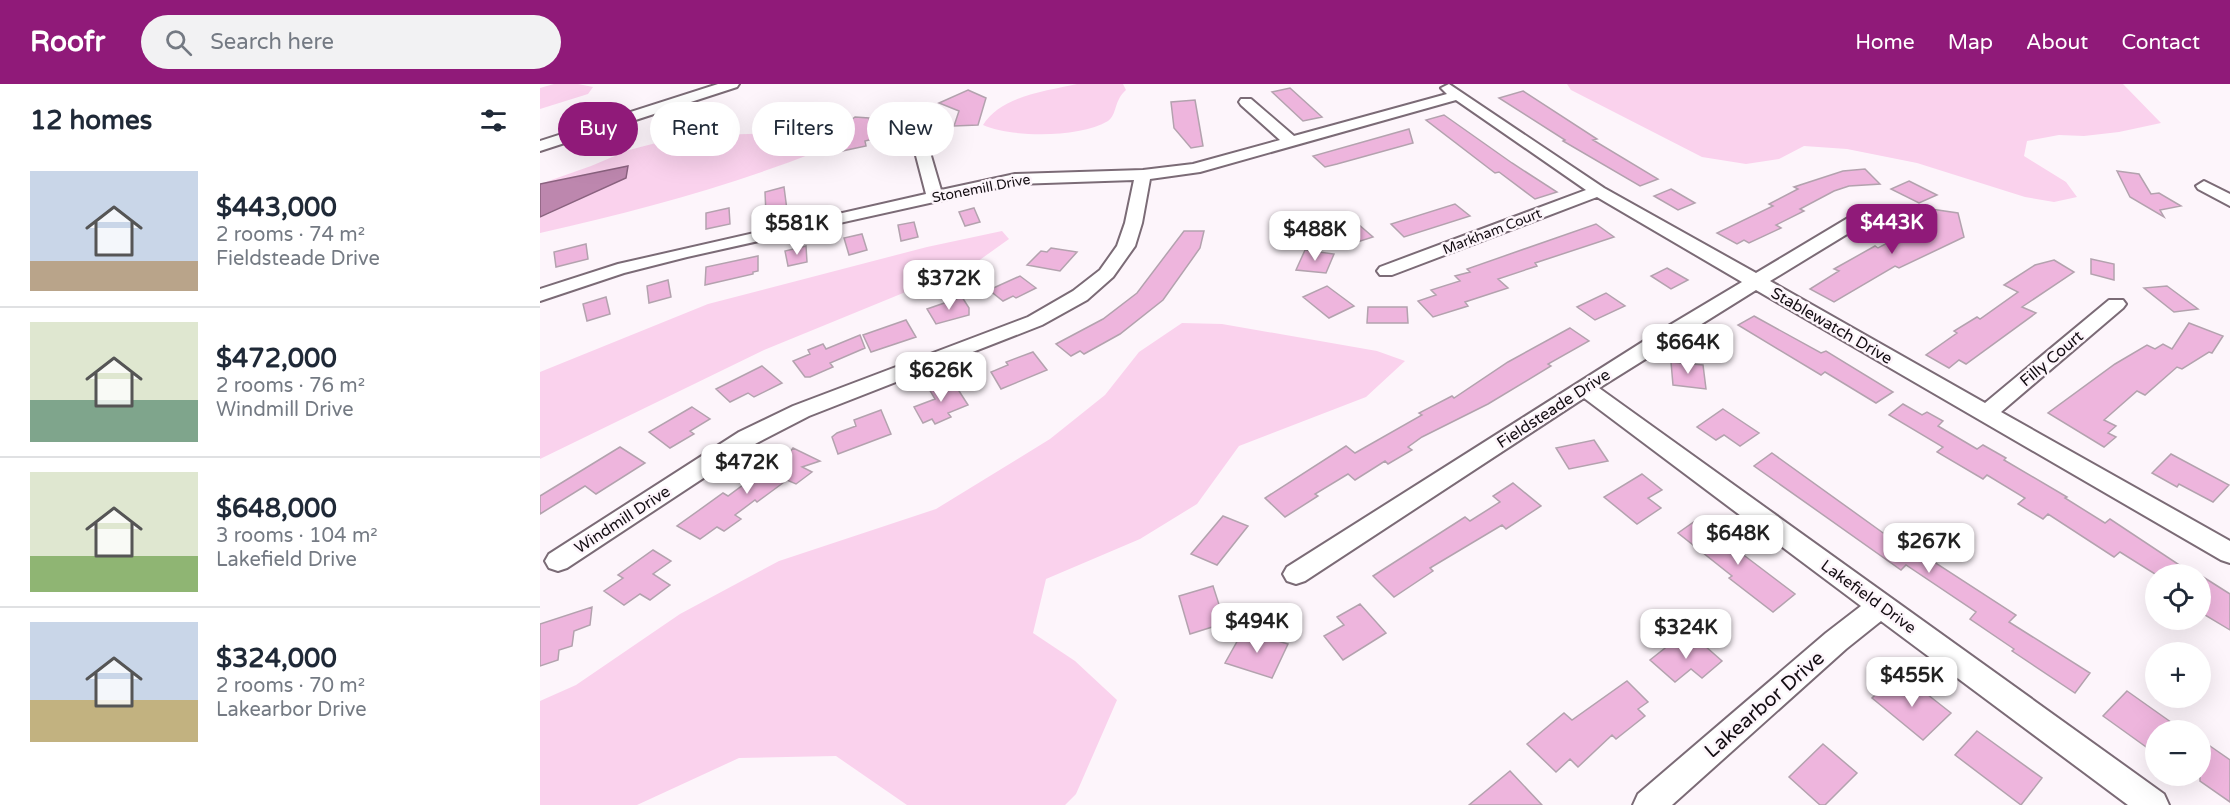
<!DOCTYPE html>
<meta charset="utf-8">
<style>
body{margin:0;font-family:"Varela Round",sans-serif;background:#f2f2f3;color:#1f2937;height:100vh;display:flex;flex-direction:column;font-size:22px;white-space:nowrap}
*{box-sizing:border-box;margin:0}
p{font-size:20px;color:#747a83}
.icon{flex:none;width:33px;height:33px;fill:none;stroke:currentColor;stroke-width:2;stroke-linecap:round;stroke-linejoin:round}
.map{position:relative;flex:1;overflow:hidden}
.drawer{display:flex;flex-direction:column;background:#fff;width:540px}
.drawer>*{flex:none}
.guide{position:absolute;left:18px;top:18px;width:570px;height:54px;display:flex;gap:12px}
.tools{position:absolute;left:1605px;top:480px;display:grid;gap:12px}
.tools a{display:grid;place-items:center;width:66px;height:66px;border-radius:50%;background:#fff;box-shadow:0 6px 24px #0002;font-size:30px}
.price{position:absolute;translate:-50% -51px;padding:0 14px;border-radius:12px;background:#fff;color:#222;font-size:20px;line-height:39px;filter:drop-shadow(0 2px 3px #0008)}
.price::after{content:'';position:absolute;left:50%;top:36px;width:18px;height:14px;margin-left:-9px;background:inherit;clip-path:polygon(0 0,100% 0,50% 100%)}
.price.current{background:#901a79;color:#fff}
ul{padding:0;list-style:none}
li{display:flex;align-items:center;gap:18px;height:150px;padding:0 30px}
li+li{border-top:2px solid #e0e1e3}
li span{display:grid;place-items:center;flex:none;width:168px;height:120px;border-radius:0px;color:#555}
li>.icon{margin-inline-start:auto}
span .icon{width:72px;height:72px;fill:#fffc;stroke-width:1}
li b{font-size:26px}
h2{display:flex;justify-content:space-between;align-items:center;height:72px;padding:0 30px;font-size:26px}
.pill{padding:0 21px;border-radius:27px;background:#fff;box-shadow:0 6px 24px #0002;font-size:21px;line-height:54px}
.pill.current{background:#901a79;color:#fff}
header{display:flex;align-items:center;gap:36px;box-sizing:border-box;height:84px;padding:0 30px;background:#901a79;color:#fff}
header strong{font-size:28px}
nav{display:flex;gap:33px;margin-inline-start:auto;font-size:21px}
.search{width:420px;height:54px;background:#f2f2f3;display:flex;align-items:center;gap:15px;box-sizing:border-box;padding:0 21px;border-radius:33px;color:#747a83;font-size:22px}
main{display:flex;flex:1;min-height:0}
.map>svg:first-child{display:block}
.green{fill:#fad2ed}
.water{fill:#bd87ae;stroke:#8a627f;stroke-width:1.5}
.building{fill:#eeb5dd;stroke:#b3a2ae;stroke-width:1.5}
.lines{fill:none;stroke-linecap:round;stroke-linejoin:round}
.street-casing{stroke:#7b6b76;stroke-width:4}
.street{fill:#fff;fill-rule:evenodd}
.labels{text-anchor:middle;stroke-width:5;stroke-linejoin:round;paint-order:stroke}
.far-street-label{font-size:14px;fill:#130d12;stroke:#fdf5fb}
.street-label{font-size:16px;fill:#130d12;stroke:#fdf5fb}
.near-street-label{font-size:20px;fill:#130d12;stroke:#fdf5fb}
</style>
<header>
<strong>Roofr</strong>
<div class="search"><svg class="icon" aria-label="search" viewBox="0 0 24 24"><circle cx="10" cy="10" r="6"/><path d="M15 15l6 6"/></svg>Search here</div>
<nav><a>Home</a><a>Map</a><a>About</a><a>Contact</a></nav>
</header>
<main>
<section class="drawer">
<h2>12 homes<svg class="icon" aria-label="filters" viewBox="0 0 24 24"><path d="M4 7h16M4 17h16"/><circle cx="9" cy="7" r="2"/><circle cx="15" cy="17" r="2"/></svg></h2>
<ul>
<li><span style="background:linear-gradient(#c9d6e8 75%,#b9a48a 0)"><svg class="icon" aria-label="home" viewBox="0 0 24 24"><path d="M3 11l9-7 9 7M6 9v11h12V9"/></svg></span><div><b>$443,000</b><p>2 rooms · 74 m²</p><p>Fieldsteade Drive</p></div></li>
<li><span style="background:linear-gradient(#dfe7d0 65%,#7fa58c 0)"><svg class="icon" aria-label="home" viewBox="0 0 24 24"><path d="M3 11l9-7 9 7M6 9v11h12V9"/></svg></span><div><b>$472,000</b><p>2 rooms · 76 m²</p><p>Windmill Drive</p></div></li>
<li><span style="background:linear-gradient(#dfe7d0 70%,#8fb573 0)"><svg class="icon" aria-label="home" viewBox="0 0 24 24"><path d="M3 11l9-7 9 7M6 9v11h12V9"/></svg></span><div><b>$648,000</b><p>3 rooms · 104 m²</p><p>Lakefield Drive</p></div></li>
<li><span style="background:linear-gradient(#c9d6e8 65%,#c2b280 0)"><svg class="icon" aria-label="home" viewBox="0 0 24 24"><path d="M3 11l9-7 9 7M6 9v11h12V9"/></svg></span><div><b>$324,000</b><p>2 rooms · 70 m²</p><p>Lakearbor Drive</p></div></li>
</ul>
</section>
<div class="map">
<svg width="1690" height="721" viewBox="0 0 1690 721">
<rect width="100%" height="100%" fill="#fdf5fb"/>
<!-- green -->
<path class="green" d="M14 0H38L53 3 48 10 0 25V4Z
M537 0H583L586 6C574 16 577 31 568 37 539 54 473 54 443 41 461 12 506 7 537 0Z
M1027 0H1583L1621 39 1579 48 1544 52 1519 51 1487 57 1484 72 1526 98 1537 113 1514 118 1485 113 1377 79 1307 65 1264 62 1239 75 1206 80 1162 73 1031 6Z
M245 49 276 68C187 103 93 128 0 149V133L9 130 88 83 0 100 51 82 89 66 143 52Z
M462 147 469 155 434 180 224 266 0 375V288L168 220 387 163Z
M642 239 682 240 837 267 865 277 826 313 699 362 657 420 600 455 506 495 493 549 535 577 577 616 536 710 525 721H367L296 672 199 674 97 721H0V617L36 601 140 530 239 477 396 425 510 355 565 311 599 268Z"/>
<!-- water -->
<path class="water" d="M88 82 86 94 0 133V100Z"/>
<!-- building -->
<path class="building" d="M750 4 782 33 763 37 732 8Z
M428 6 446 14 438 41 414 42 419 27 399 19Z
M983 7 1057 55 1053 56 1118 95 1100 102 1023 57 1025 56 959 14Z
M655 16 663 62 651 64 634 44 631 18Z
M904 31 972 79 1017 108 995 115 959 88 955 89 886 36Z
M315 33 329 34 333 55 325 57 326 62 302 67 298 46Z
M869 45 873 59 797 80 785 83 773 72Z
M1325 85 1340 100 1309 102 1294 107 1260 125 1264 127 1236 141 1241 144 1209 159 1204 156 1197 160 1177 149 1233 122 1229 120 1258 105 1254 103 1303 87Z
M1577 87 1599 90 1611 110 1619 109 1641 122 1620 126 1624 133 1590 113Z
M1369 97 1397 111 1379 119 1351 105Z
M244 103 247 126 226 131 225 108Z
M1131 105 1155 119 1138 126 1114 112Z
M915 120 930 132 864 153 851 140Z
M189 124 190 140 166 145V129Z
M434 124 440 138 425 142 419 128Z
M1384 124 1418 129 1424 153 1359 184 1355 182 1294 218 1270 205 1299 187 1294 185 1335 162 1338 164 1351 157 1357 160 1388 146Z
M374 138 378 153 361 157 358 141Z
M818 140 833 153 805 162 791 148Z
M1056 140 1074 153 995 179 997 182 958 195 968 204 925 218 928 222 893 233 878 217 896 211 891 206 920 197 915 192 930 188 927 185Z
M644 147H664L660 164 623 216 580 250 544 270 540 267 531 272 516 260 563 235 597 209Z
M322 150 327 166 309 171 304 154Z
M46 160 48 175 16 183 14 168Z
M266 162 267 178 248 182 245 167Z
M511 164 537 168 520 187 487 181 501 167 507 168Z
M765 166 794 170 786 189 756 186Z
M218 172V187L213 188V190L165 201 166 183Z
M1551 175 1574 180V196L1551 190Z
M1514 176 1534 188 1482 223 1496 229 1426 280 1419 276 1409 284 1386 271 1417 249 1414 247 1437 233 1440 235 1478 208 1464 201 1495 181Z
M1127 184 1148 196 1131 205 1111 192Z
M480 192 496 204 476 214 473 212 463 217 449 206Z
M128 196 131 213 109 219 107 202Z
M787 202 814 222 789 234 763 213Z
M1627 202 1658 225 1634 228 1604 204Z
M1066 209 1085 222 1055 236 1037 223Z
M66 213 70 230 47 237 43 220Z
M422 213 429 224V231L396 240 387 225Z
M828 223H867L868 239H827Z
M1214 232 1281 269 1286 267 1353 308 1336 319 1285 288 1281 291 1198 241Z
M366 236 376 253 331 268 323 251Z
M1649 239 1683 252 1672 269 1669 268 1642 285 1637 283 1605 311 1597 307 1564 336 1576 342 1568 349 1576 353 1564 363 1508 329 1575 280 1607 261 1615 265 1623 260 1632 265Z
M1030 244 1049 257 1008 280 1011 282 948 320 882 353 868 363 872 366 848 380 845 377 815 396 808 390 775 410 778 412 745 433 725 414 806 362 815 369 882 331 879 329 912 312 914 314 968 278Z
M320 251 325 264 290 279 293 283 270 293H265L253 277 270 270 268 266 283 260 286 265Z
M493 268 507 286 461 305 451 288 468 281 466 278Z
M1131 278 1163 281 1166 305 1133 301Z
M222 282 242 299 214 313 208 309 190 318 176 305Z
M412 296 428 321 408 329 411 333 395 340 392 335 383 339 374 323 395 315 389 305Z
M1363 320 1382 331 1387 328 1403 337 1398 342 1437 365 1443 361 1466 374 1464 376 1527 413 1525 414 1565 439 1570 435 1653 490H1615L1580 468 1574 473 1508 430 1503 435 1478 420 1485 414 1447 391 1443 395 1397 368 1403 363 1349 331Z
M152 323 170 335 150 347 154 350 130 364 109 348Z
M1183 325 1219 349 1200 362 1184 351 1176 356 1157 343Z
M341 326 351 350 298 370 292 353 297 349 316 342 314 336Z
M1054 356 1068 377 1029 385 1016 364Z
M80 363 105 379 56 410 45 402 0 430V412Z
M253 364 280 377 262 383 272 388 256 400 247 396 217 418 215 416 195 431 201 435 184 447 177 443 160 455 137 442 183 409 188 412 234 378 239 382Z
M1232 369 1346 451 1348 448 1476 531 1469 538 1550 589 1535 609 1472 567 1474 565 1430 535 1436 528 1366 481 1361 486 1214 382Z
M1631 370 1689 401 1673 418 1639 400 1637 403 1612 389Z
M1102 390 1122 406 1108 414 1121 424 1097 440 1064 413Z
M973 399 1001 422 966 445 962 441 890 484 893 487 854 513 833 492 925 433 930 437 960 418 953 412Z
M683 432 708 442 677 481 651 470Z
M1158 435 1197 466 1255 510 1233 528 1189 494 1192 492 1138 449Z
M113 466 131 477 113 490 130 501 110 516 100 510 84 521 64 507 83 494 78 491Z
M1660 491 1690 510V546L1660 528Z
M673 502 685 539 650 550 639 512Z
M820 520 846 549 803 576 784 552 804 541 797 533Z
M52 523 50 541 34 547 32 562 19 566 18 576 0 582V540Z
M703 547 748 560 732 594 685 579Z
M1156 554 1182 577 1162 594 1151 585 1135 598 1110 576 1134 557 1143 565Z
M1354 593 1378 612 1383 607 1411 629 1383 656 1332 614Z
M1087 597 1108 618 1098 625 1105 632 1076 655 1072 651 1038 683 1030 675 1016 688 987 660 1024 629 1032 636Z
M1587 607 1642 646H1616V670L1563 632Z
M1437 647 1502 694 1481 721 1415 671Z
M1283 660 1317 689 1285 721H1280L1249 693Z
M1670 662 1690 676V718L1660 697V673Z
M970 687 1002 721H929Z"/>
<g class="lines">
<defs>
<path id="street" d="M178 0H199L197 3 0 67V57Z
M909 0 1064 104 1216 189 1328 122H1340L1342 126 1340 130 1230 197 1445 319 1569 216H1583L1586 220 1583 224 1461 328 1690 457V479L1681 476 1216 206 1059 304 1624 710 1629 721H1588L1341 537 1306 565 1132 721H1093L1098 710 1286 549 1321 522 1044 314 765 497 756 500 747 497 743 490 747 483 1115 250 1202 198 1057 113 852 191H840L837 187 840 183 1046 106 916 16 660 88 610 95 602 139 595 162 573 193 547 216 502 241 269 332 215 360 27 484 18 487 9 484 5 477 9 470 199 348 253 322 488 233 533 207 560 186 577 162 585 139 594 96 475 100 147 173 84 189 0 217V205L78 180 386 110 368 41 375 37 382 41 401 106 475 90 603 86 653 80 740 56 701 21 699 18 701 15H711L754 52 907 10 901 4Z
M1664 97 1690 110V122L1658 105 1656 102Z"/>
</defs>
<!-- street casing -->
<use href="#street" class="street-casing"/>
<!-- street -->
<use href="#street" class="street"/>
</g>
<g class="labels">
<!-- far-street labels -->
<g class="far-street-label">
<text transform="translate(441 104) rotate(-11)" y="5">Stonemill Drive</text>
<text transform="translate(952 147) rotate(-21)" y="5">Markham Court</text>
</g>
<!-- street labels -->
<g class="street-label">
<text transform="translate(1292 241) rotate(30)" y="6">Stablewatch Drive</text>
<text transform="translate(1511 274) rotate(-40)" y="6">Filly Court</text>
<text transform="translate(1013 324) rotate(-33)" y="6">Fieldsteade Drive</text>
<text transform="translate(82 435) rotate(-33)" y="6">Windmill Drive</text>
<text transform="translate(1329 512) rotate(36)" y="6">Lakefield Drive</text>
</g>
<!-- near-street labels -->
<g class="near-street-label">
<text transform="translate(1224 620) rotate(-41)" y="7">Lakearbor Drive</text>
</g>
</g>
</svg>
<div class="tools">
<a><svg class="icon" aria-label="locate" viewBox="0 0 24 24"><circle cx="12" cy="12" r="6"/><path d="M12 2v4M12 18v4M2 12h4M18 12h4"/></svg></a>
<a>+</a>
<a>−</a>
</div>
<b class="price current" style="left:1352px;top:171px">$443K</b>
<b class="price" style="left:257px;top:172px">$581K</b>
<b class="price" style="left:775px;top:178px">$488K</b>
<b class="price" style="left:409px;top:227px">$372K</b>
<b class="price" style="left:1148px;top:291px">$664K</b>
<b class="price" style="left:401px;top:319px">$626K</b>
<b class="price" style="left:207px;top:411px">$472K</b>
<b class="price" style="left:1198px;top:482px">$648K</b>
<b class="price" style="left:1389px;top:490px">$267K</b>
<b class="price" style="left:717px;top:570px">$494K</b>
<b class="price" style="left:1146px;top:576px">$324K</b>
<b class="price" style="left:1372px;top:624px">$455K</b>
<div class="guide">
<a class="pill current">Buy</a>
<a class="pill">Rent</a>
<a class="pill">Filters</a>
<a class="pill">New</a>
</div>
</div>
</main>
